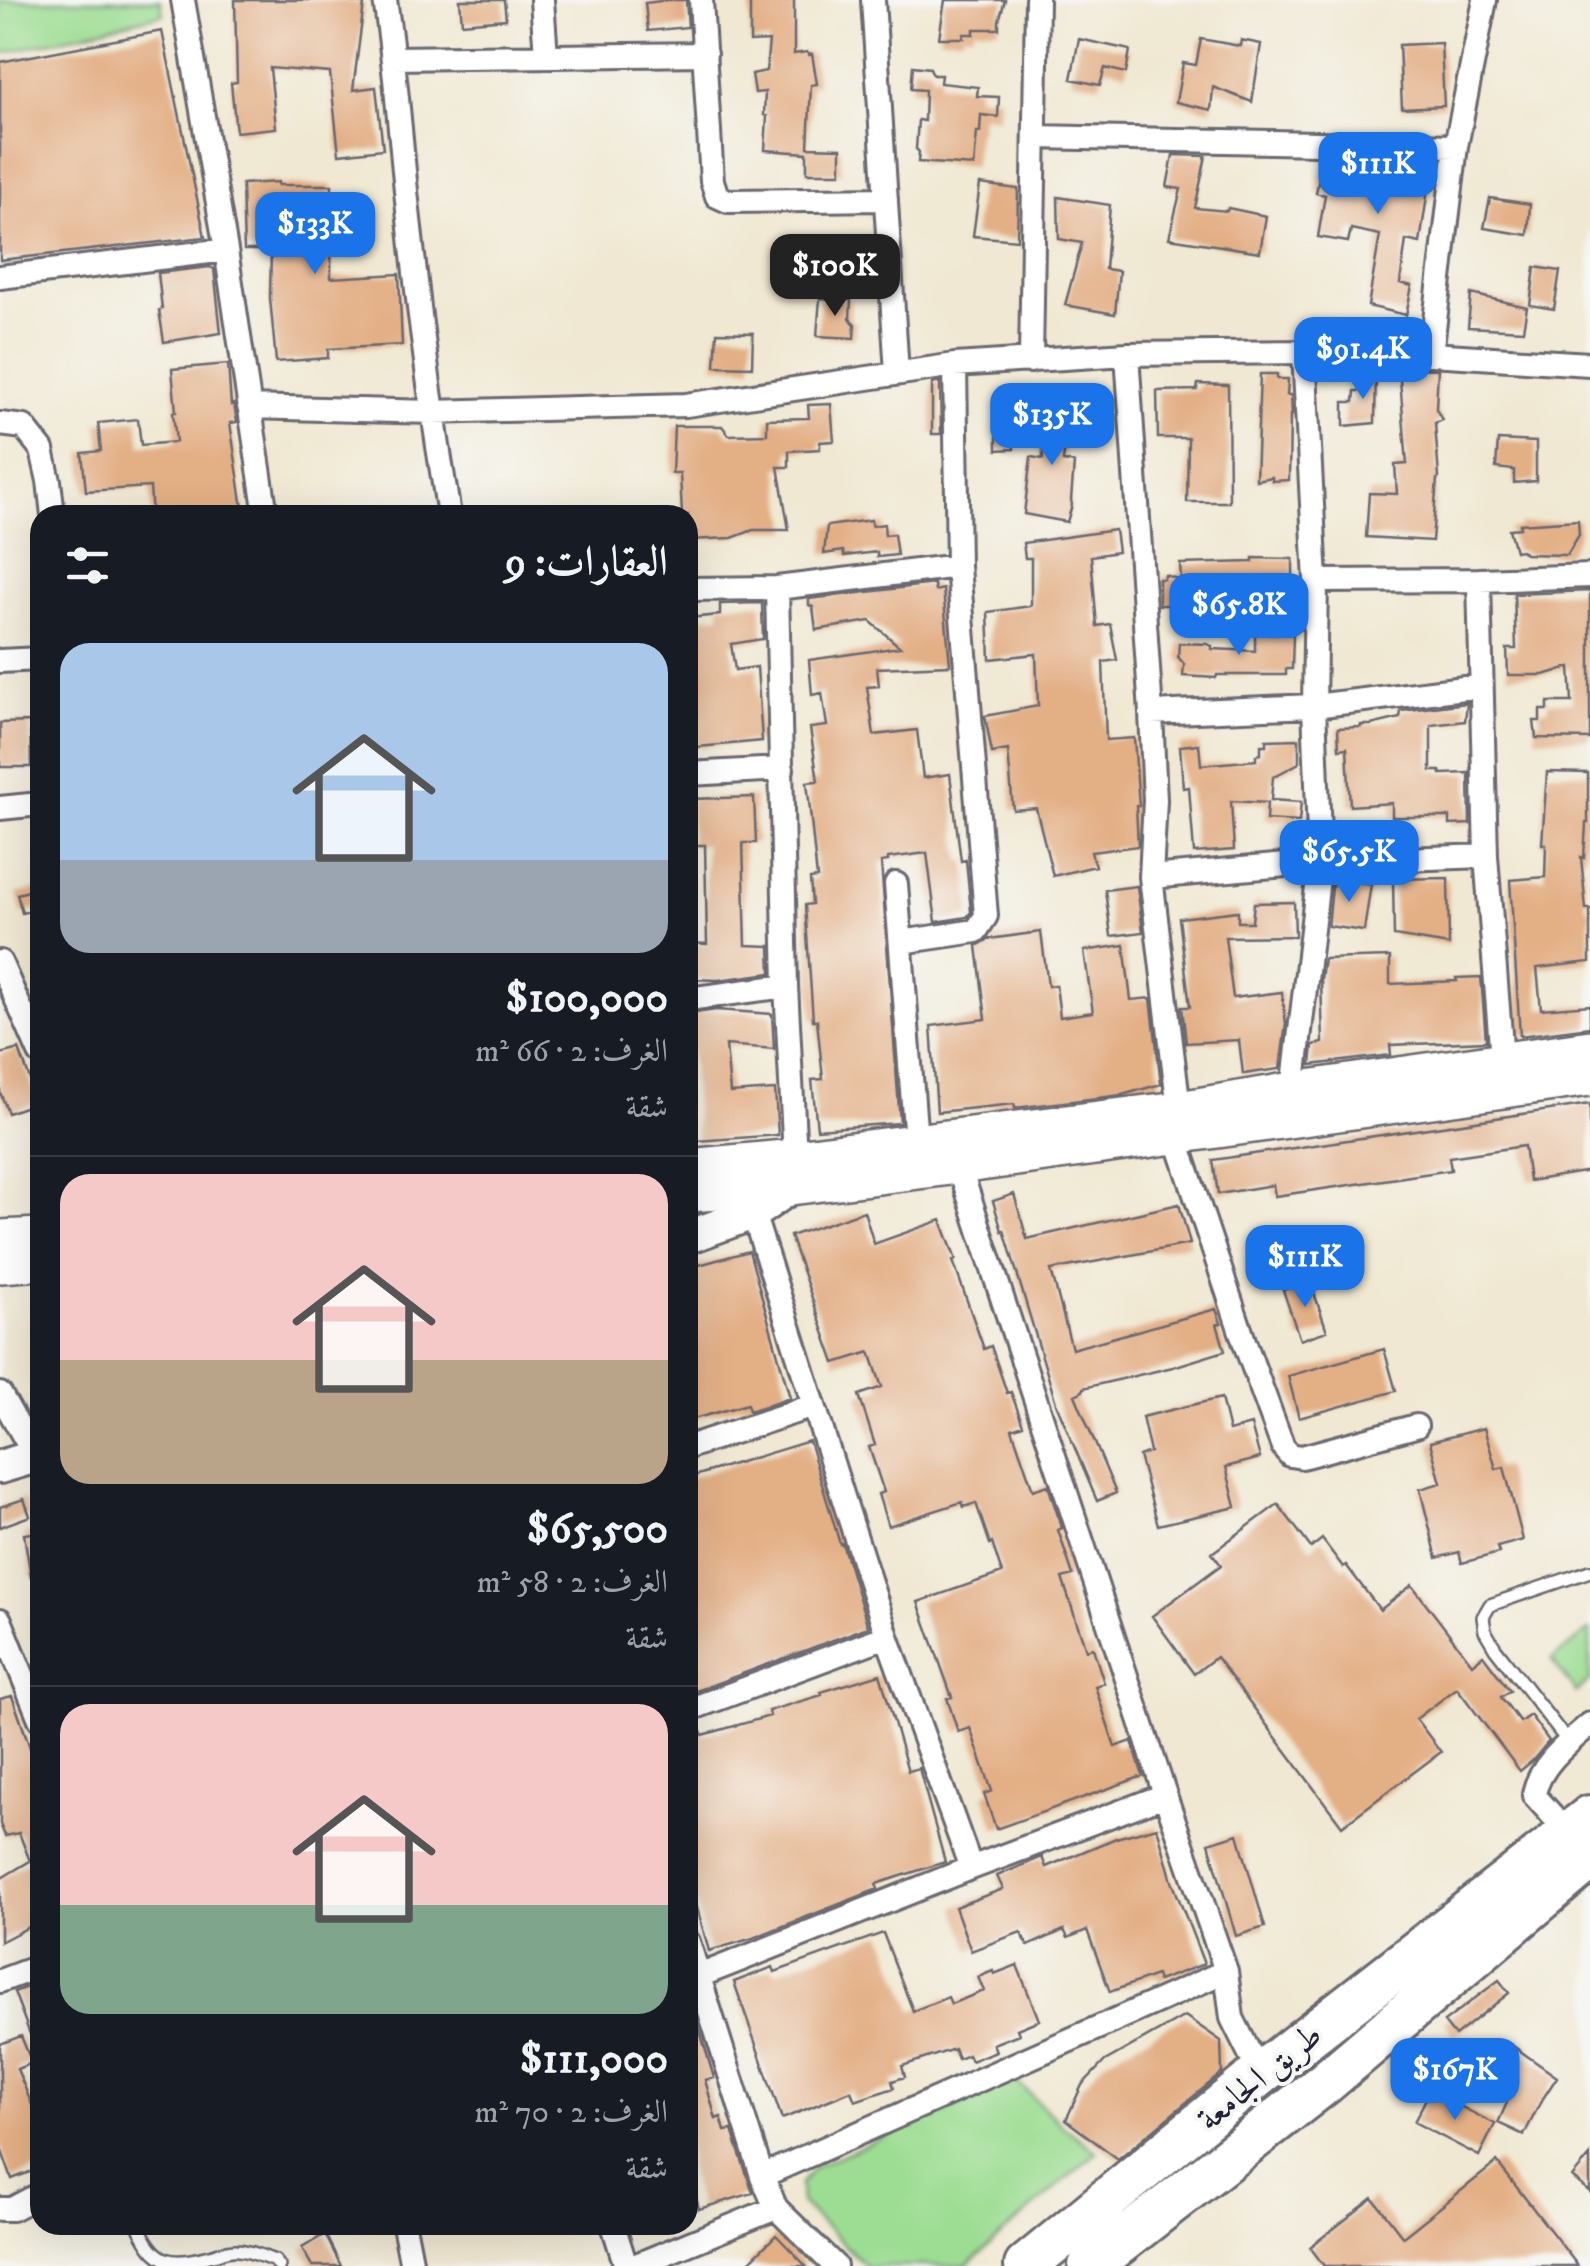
<!DOCTYPE html>
<html lang="ar">
<meta charset="utf-8">
<style>
body{margin:0;font-family:"IM FELL DW Pica",Amiri,serif;background:#242831;color:#f1f3f6;direction:rtl;height:100vh;display:flex;flex-direction:column;font-size:38px;white-space:nowrap}
*{box-sizing:border-box;margin:0}
p{font-size:32px;color:#9ea1a6}
.icon{flex:none;width:55px;height:55px;fill:none;stroke:currentColor;stroke-width:2;stroke-linecap:round;stroke-linejoin:round}
.map{position:relative;flex:1;overflow:hidden;direction:ltr}
.panel{position:absolute;left:30px;top:505px;width:668px;height:1730px;display:flex;flex-direction:column;background:#171b24;border-radius:30px;box-shadow:0 10px 40px #0002;direction:rtl}
.panel>*{flex:none}
.price{position:absolute;translate:-50% -85px;padding:0 22px;border-radius:20px;background:#1a73e8;color:#fff;font-size:32px;line-height:65px;filter:drop-shadow(0 2px 5px #0008)}
.price::after{content:'';position:absolute;left:50%;top:60px;width:30px;height:22px;margin-left:-15px;background:inherit;clip-path:polygon(0 0,100% 0,50% 100%)}
.price.active{background:#222;color:#fff}
ul{padding:0;list-style:none}
li{display:grid;align-content:center;gap:20px;height:530px;padding:0 30px}
li+li{border-top:2px solid #363941}
li span{display:grid;place-items:center;height:310px;border-radius:30px;color:#555}
li>.icon{margin-inline-start:auto}
span .icon{width:180px;height:180px;fill:#fffc;stroke-width:1}
li b{font-size:42px}
h2{display:flex;justify-content:space-between;align-items:center;height:120px;padding:0 30px;font-size:42px}
.map>svg:first-child{display:block}
.green{fill:#9ddd93;stroke:#608067;stroke-width:2.5}
.building{fill:#e3af85}
.lines{fill:none;stroke-linecap:round;stroke-linejoin:round}
.lane-casing{stroke:#6a6770;stroke-width:16}
.street-casing{stroke:#6a6770;stroke-width:28}
.secondary-casing{stroke:#6a6770;stroke-width:38}
.primary-casing{stroke:#6a6770;stroke-width:40}
.highway-casing{stroke:#6a6770;stroke-width:48}
.lane{stroke:#fff;stroke-width:11}
.street{stroke:#fff;stroke-width:22}
.secondary{stroke:#fff;stroke-width:32}
.primary{stroke:#fff;stroke-width:35}
.highway{stroke:#fff;stroke-width:42}
.labels{text-anchor:middle;stroke-width:8;stroke-linejoin:round;paint-order:stroke}
.street-label{font-size:35px;fill:#22223b;stroke:#f6f6f2}
</style>
<div class="map">
<svg width="1590" height="2266" viewBox="0 0 1590 2266">
<rect width="100%" height="100%" fill="#f6f6f2"/>
<filter id="ink" filterUnits="userSpaceOnUse"><feTurbulence type="fractalNoise" baseFrequency=".01" numOctaves="2"/><feDisplacementMap in="SourceGraphic" scale="20" xChannelSelector="R" yChannelSelector="G"/><feConvolveMatrix kernelMatrix="1 2 1 2 8 2 1 2 1" color-interpolation-filters="sRGB"/></filter>
<filter id="wash" filterUnits="userSpaceOnUse"><feTurbulence type="fractalNoise" baseFrequency=".0048" numOctaves="4" result="noise"/><feDisplacementMap in="SourceGraphic" scale="40" xChannelSelector="R" yChannelSelector="G"/><feGaussianBlur stdDeviation="2.25" result="paint"/><feColorMatrix in="noise" values="0 0 0 0 0 0 0 0 0 0 0 0 0 0 0 0 0 1.4 0 .05"/><feComposite in="paint" operator="in"/></filter>
<g filter="url(#wash)">
<rect width="100%" height="100%" fill="#f0e8d2"/>
<!-- green -->
<path class="green" d="M0 0H160L163 14 0 54Z
M1590 1630V1681L1576 1692 1552 1660Z
M1016 2081 1064 2127 1097 2152 966 2266H866L801 2203 800 2185 814 2167Z"/>
<g id="blocks">
<!-- building -->
<path class="building" d="M235 0H338L364 4 353 90 376 87 383 149 339 154 330 73 270 68 276 128 236 132 231 83 237 82Z
M460 0H504L506 19 462 23Z
M668 0H686L688 27 648 31 645 3Z
M750 0H794V54L807 52 809 55 812 54 817 84 811 85 808 147 841 148V173H807V153L765 150 767 116 764 115 765 92 755 93 752 74 766 71 769 41 750 42Z
M945 0H1005L999 21V29H974V34H963L964 38H939Z
M162 31 205 237 0 260V62Z
M1079 39 1130 50 1126 73 1105 68 1100 85 1071 79Z
M1201 39 1240 46 1241 40 1261 44 1252 102 1213 87 1211 110 1176 102 1183 63 1196 65Z
M1441 43 1444 106 1402 108 1399 45Z
M913 66 930 68 933 75H941L940 83 978 87 977 96 999 97 998 117 981 115 980 132H977L974 166 918 162 919 152 916 149 918 120 924 121 925 90 911 89Z
M1173 155 1206 156 1195 208 1227 211 1228 208 1266 216 1260 252 1169 238 1181 189 1167 187Z
M1338 158 1389 163V161L1432 162 1420 243 1406 240 1400 283 1412 286 1406 315 1368 306 1380 235 1351 229 1348 242 1318 237 1325 195 1316 193 1321 168 1333 170Z
M278 182V185H332L331 278 399 274 402 345 328 349V358L276 362 270 298 271 250H244L242 184Z
M980 184 1018 189 1017 240 973 236Z
M1058 197 1110 205 1105 269 1119 271 1115 314 1065 305 1082 243 1059 239Z
M1490 198 1530 204 1528 235 1484 228Z
M210 267 214 269 221 333 164 342 159 310 162 309 158 273Z
M1535 267 1560 271 1554 309 1530 305Z
M1471 294 1527 307 1523 330 1468 327Z
M820 298 851 300 850 319 855 324 854 338 817 336Z
M717 332 753 333 752 367 715 366Z
M228 364 231 405 234 404 237 422 230 423 244 515H152L150 487 86 491 82 453 101 451 98 423 138 419 141 445 176 442 173 412H176L172 369Z
M1364 368H1376L1375 423 1344 426V402H1354L1355 391H1360Z
M1399 368 1438 369 1436 409 1442 420 1435 423 1439 478 1437 479 1432 541 1366 537 1369 493 1397 494 1395 465 1407 464Z
M1260 374H1277V379H1288L1287 395H1291L1292 415H1290L1289 480 1272 481V477L1256 480Z
M940 382 941 434H932V384Z
M1198 384 1228 385 1229 502H1187L1188 438H1158L1157 391 1197 390Z
M1014 390H1033L1034 425 1013 431 1014 449 997 450V430H1004L1000 398 1014 396Z
M1064 402 1065 408 1075 406 1076 427 1067 428 1063 461 1074 463 1071 500 1072 505 1067 522 1024 514 1031 457 1043 459 1042 409Z
M831 404 834 441 820 442V449L789 451V467H778L789 530H753L732 538 688 540V515H682L680 473H672L674 426H722L729 435 767 434V419L809 418 808 405Z
M1498 440 1536 442V481L1514 483V470L1496 468Z
M871 520 872 526 884 524 885 535 894 534 897 555 877 557V552L844 556 843 551 824 554 827 526Z
M1578 520 1579 535 1567 555 1525 554 1521 550 1515 551 1509 529 1520 528V524Z
M1115 530 1118 552 1091 556 1097 626 1110 624 1117 660 1103 662 1106 740 1134 738 1139 806H1136L1138 846 1091 852 1095 866 1053 876 1036 808 1013 810 1008 750 992 753 985 716 1038 706 1036 654 990 659 988 612 1031 606V558H1025L1023 543Z
M1253 558 1293 559V587H1298V603L1256 602V593L1184 595 1185 605H1159V579H1164L1165 575 1181 580 1180 564 1253 562Z
M934 584 935 591 943 589 950 665 877 668 879 686 867 687 874 735 917 730 923 778 950 774 961 861 966 860 971 912 967 917 936 922 927 853 888 858V861L881 862 900 1123 817 1129 812 1080 823 1079 817 1020H813L805 905 812 904 810 879 817 878 807 782 818 781 810 728 827 726 822 693 812 695 809 660 900 647 870 621 816 630 813 607 809 605V599Z
M1590 591V739L1536 738 1534 721H1540V710H1548V702H1572L1570 667 1544 675H1508L1507 649H1516L1514 594Z
M762 603 763 639 731 644 735 670 757 667 762 741 688 748V618L720 615V604Z
M1255 633 1293 634 1292 669H1286V675H1217L1216 678 1183 676 1184 664 1178 657 1179 643 1207 644 1212 646V649L1255 651Z
M1467 703 1465 721 1431 725V771H1440L1441 774 1469 773 1470 824 1450 825V817H1392V803L1350 806 1347 748 1339 749 1338 728 1361 727V725H1371L1400 718 1401 711Z
M30 722 31 767H0V723Z
M1299 739V763L1273 777 1271 800 1301 802 1299 822 1266 820 1267 803 1231 801 1234 850 1194 853 1189 787 1183 788 1180 746 1199 744 1201 765 1256 760V755L1261 754V745H1266V740Z
M1547 772 1588 773V823H1586L1584 858 1581 857 1586 909H1590V962L1537 968 1541 1009 1590 1005V1027L1520 1036 1510 880 1545 877 1546 844H1542Z
M754 797 756 843H743L746 945 770 946 771 973 718 980 688 979V943L707 944 705 845H691L690 799Z
M1333 878 1371 884 1364 931 1328 926Z
M1448 878 1449 945 1394 936 1393 879Z
M1137 886 1143 932 1111 936 1105 890Z
M40 888V908L22 913 17 894Z
M1294 902 1295 936 1225 937 1233 998 1282 992 1286 1024 1280 1069 1243 1074 1239 1040 1186 1043 1182 1007H1190L1179 918 1238 911V922H1252L1254 903Z
M1041 932 1048 986 1056 985 1060 1017 1093 1012 1084 951 1124 945 1131 1000 1151 998 1161 1084 1122 1095 1015 1108 1014 1104 937 1112 931 1026 986 1019 977 946 989 939Z
M1390 957V984L1457 981 1456 978 1481 977 1486 1041 1390 1045 1391 1055 1311 1065 1313 1045 1323 1043 1321 979 1324 959Z
M716 1010 772 1014 774 1049 726 1045 730 1093 775 1090 778 1135 697 1141 690 1037H688V1014Z
M19 1049 38 1102 8 1113 0 1092V1054Z
M1590 1104V1171L1529 1181 1524 1146 1449 1157 1451 1170 1424 1174 1275 1196 1273 1185 1218 1194 1213 1160Z
M1014 1194 1027 1239 1179 1204 1190 1244 1051 1270 1072 1349 1216 1309 1221 1323 1217 1324 1225 1351 1173 1367 1083 1388V1391L1075 1395 1116 1493 1097 1501 1056 1403 1004 1230 1002 1231 993 1201Z
M864 1211 874 1244 941 1220 956 1260 953 1261 984 1349 991 1346 1007 1393 1011 1392 1023 1425 1012 1429 1033 1490 1048 1485 1062 1528 1058 1530 1073 1575 1062 1578 1086 1650 1093 1648 1104 1683 1095 1686 1115 1747 1132 1741 1143 1776 996 1829 984 1794 992 1791 970 1728 958 1732 947 1698 952 1697 918 1602 1002 1573 992 1543 990 1544 976 1503 964 1507 962 1502 888 1526 878 1494 884 1492 869 1447 875 1445 859 1395 882 1387 870 1352 835 1363 790 1236Z
M749 1251 790 1398 749 1411 747 1404 690 1420 688 1410V1268Z
M1310 1281 1327 1331 1300 1340 1283 1290Z
M1384 1349 1396 1391 1299 1418 1288 1376Z
M1221 1398 1229 1431 1251 1425 1260 1458 1226 1467 1236 1507 1158 1525 1139 1456 1150 1452 1142 1417Z
M1484 1428 1496 1469 1504 1467 1523 1540 1497 1547 1499 1553 1462 1563 1459 1552 1437 1558 1420 1489 1441 1483 1430 1442Z
M809 1441 840 1544 842 1543 868 1627 688 1694V1478Z
M24 1499 30 1516 0 1527V1507Z
M1278 1504 1311 1548 1322 1539 1343 1567 1346 1565 1380 1610 1412 1585 1472 1664 1483 1655 1510 1691 1501 1697 1520 1722 1530 1715 1549 1741 1532 1761 1520 1771 1457 1688 1416 1719 1441 1752 1342 1826 1216 1657 1194 1674 1152 1616 1221 1565 1212 1553Z
M40 1532V1577H31L24 1534Z
M880 1674 908 1771 919 1768 920 1772 945 1862 876 1884 878 1889 753 1938 709 1951 688 1875V1735L701 1731 703 1735 770 1716 768 1711 822 1695 821 1692Z
M12 1696 40 1776V1921L0 1942V1879L30 1861 19 1833 5 1836 0 1824V1699Z
M1157 1827 1172 1881 1204 1964 1158 1981 1156 1975 1110 1992 1087 1930 1068 1938 1064 1930 1028 1946 1021 1932 971 1951 955 1907 1003 1889 997 1876 1042 1857 1046 1867 1116 1838Z
M1238 1834 1265 1927 1236 1936 1209 1843Z
M883 1933 913 2011 948 1997 951 2004 984 1991 978 1977 993 1971 994 1974 1017 1965 1039 2020 1017 2029 1019 2034 993 2044 996 2051 971 2061 968 2055 958 2059 954 2049 902 2066 905 2077 892 2081 894 2088 855 2101 851 2091 782 2119 734 1982 773 1967 775 1972Z
M1499 1980 1509 1993 1455 2036 1444 2022Z
M40 1982V2057L39 2058 14 1992Z
M692 2004 714 2078 705 2080 716 2119 721 2117 725 2131 732 2130 753 2193 699 2209 688 2166V2005Z
M1185 2016 1221 2041 1222 2073 1118 2159 1066 2120 1082 2085 1105 2061Z
M21 2036 32 2063 17 2069 40 2124V2168L12 2179 0 2146V2044Z
M1506 2041 1557 2077 1540 2103 1524 2135 1498 2123 1514 2087 1487 2068Z
M1430 2091 1495 2124 1479 2156 1414 2122Z
M1590 2156V2192L1572 2177Z
M1497 2162 1578 2266H1324L1310 2247 1373 2198 1403 2237Z
M325 2234 341 2266H312L302 2248Z
M776 2235 806 2266H745Z"/>
</g>
</g>
<g filter="url(#ink)">
<use href="#blocks" fill-opacity="0" stroke="#6a6770" stroke-width="2.5"/>
<g class="lines">
<defs>
<path id="lane" d="M1568 1742 1495 1648 1485 1631 1483 1617 1490 1605 1590 1571
M138 2225C157 2266 171 2266 213 2255 220 2253 229 2249 237 2250 249 2250 263 2257 275 2261L279 2266"/>
<path id="street" d="M183 0 226 250 266 515
M385 0C397 76 401 152 410 228 420 324 433 420 449 515
M542 0 546 56
M701 0 712 181 717 196 728 201 886 199
M873 0 897 373
M394 58 705 54
M1035 137 1456 146
M0 277 226 250
M1127 354 1151 713 1155 800 1151 877 1179 1109
M1431 354 1456 146 1485 0
M1031 361 1037 0
M249 407 432 412 686 405 955 365 1127 354 1304 352 1431 354 1590 364
M0 424 24 427 42 450 49 481 53 515
M1479 580 1486 856 1502 1059
M1316 581 1479 580 1590 576
M777 588 958 566
M688 589 777 588 786 986
M0 661 40 659
M1151 713 1314 706 1481 686
M688 774 782 769
M0 808 40 804
M1151 877 1320 862 1486 856
M896 884 916 1141
M901 942 976 931 986 916 958 566 955 365
M0 962 40 1053
M688 999 786 986 795 1157
M1293 1090 1320 862 1314 706 1316 581 1304 352
M1176 1137 1244 1341 1283 1447 1290 1455 1302 1457 1416 1426
M959 1166 1165 1795 1226 1971 1232 2018 1260 2074
M753 1213 887 1636 971 1868
M0 1394 35 1456
M688 1447 813 1406
M0 1620 40 1719
M688 1710 887 1636
M1569 1834 1534 1795C1538 1766 1569 1742 1590 1724
M688 1942 762 2176 776 2208 835 2266
M699 1976 971 1868 1165 1795
M0 1981 40 1966
M762 2176 1226 1971
M0 2209H12L40 2194
M404 2225 412 2266
M613 2225 626 2266
M634 2266 776 2208"/>
<path id="secondary" d="M688 1237 753 1213 791 1187
M0 1467 40 1455"/>
<path id="primary" d="M688 1167 795 1157 1179 1109 1293 1090 1590 1048
M688 1194 791 1187 959 1166 1590 1078
M0 1238 40 1236
M0 1265 40 1262"/>
<path id="highway" d="M1026 2266 1260 2074 1590 1817
M1090 2266 1326 2082 1590 1858"/>
</defs>
<!-- lane casing -->
<use href="#lane" class="lane-casing"/>
<!-- street casing -->
<use href="#street" class="street-casing"/>
<!-- secondary casing -->
<use href="#secondary" class="secondary-casing"/>
<!-- primary casing -->
<use href="#primary" class="primary-casing"/>
<!-- highway casing -->
<use href="#highway" class="highway-casing"/>
<!-- lane -->
<use href="#lane" class="lane"/>
<!-- street -->
<use href="#street" class="street"/>
<!-- secondary -->
<use href="#secondary" class="secondary"/>
<!-- primary -->
<use href="#primary" class="primary"/>
<!-- highway -->
<use href="#highway" class="highway"/>
</g>
</g>
<g class="labels">
<!-- street labels -->
<g class="street-label">
<text transform="translate(1259 2076) rotate(-39)" y="12">طريق الجامعة</text>
</g>
</g>
</svg>
<b class="price" style="left:1378px;top:217px">$111K</b>
<b class="price" style="left:315px;top:277px">$133K</b>
<b class="price active" style="left:835px;top:319px">$100K</b>
<b class="price" style="left:1363px;top:402px">$91.4K</b>
<b class="price" style="left:1052px;top:468px">$135K</b>
<b class="price" style="left:1239px;top:658px">$65.8K</b>
<b class="price" style="left:1349px;top:905px">$65.5K</b>
<b class="price" style="left:1305px;top:1310px">$111K</b>
<b class="price" style="left:1455px;top:2123px">$167K</b>
<section class="panel">
<h2>العقارات: 9<svg class="icon" aria-label="filters" viewBox="0 0 24 24"><path d="M4 7h16M4 17h16"/><circle cx="9" cy="7" r="2"/><circle cx="15" cy="17" r="2"/></svg></h2>
<ul>
<li><span style="background:linear-gradient(#a9c7e8 70%,#9aa5b1 0)"><svg class="icon" aria-label="home" viewBox="0 0 24 24"><path d="M3 11l9-7 9 7M6 9v11h12V9"/></svg></span><div><b>$100,000</b><p>الغرف: 2 · 66 m²</p><p>شقة</p></div></li>
<li><span style="background:linear-gradient(#f6c9c9 60%,#b9a48a 0)"><svg class="icon" aria-label="home" viewBox="0 0 24 24"><path d="M3 11l9-7 9 7M6 9v11h12V9"/></svg></span><div><b>$65,500</b><p>الغرف: 2 · 58 m²</p><p>شقة</p></div></li>
<li><span style="background:linear-gradient(#f6c9c9 65%,#7fa58c 0)"><svg class="icon" aria-label="home" viewBox="0 0 24 24"><path d="M3 11l9-7 9 7M6 9v11h12V9"/></svg></span><div><b>$111,000</b><p>الغرف: 2 · 70 m²</p><p>شقة</p></div></li>
</ul>
</section>
</div>
